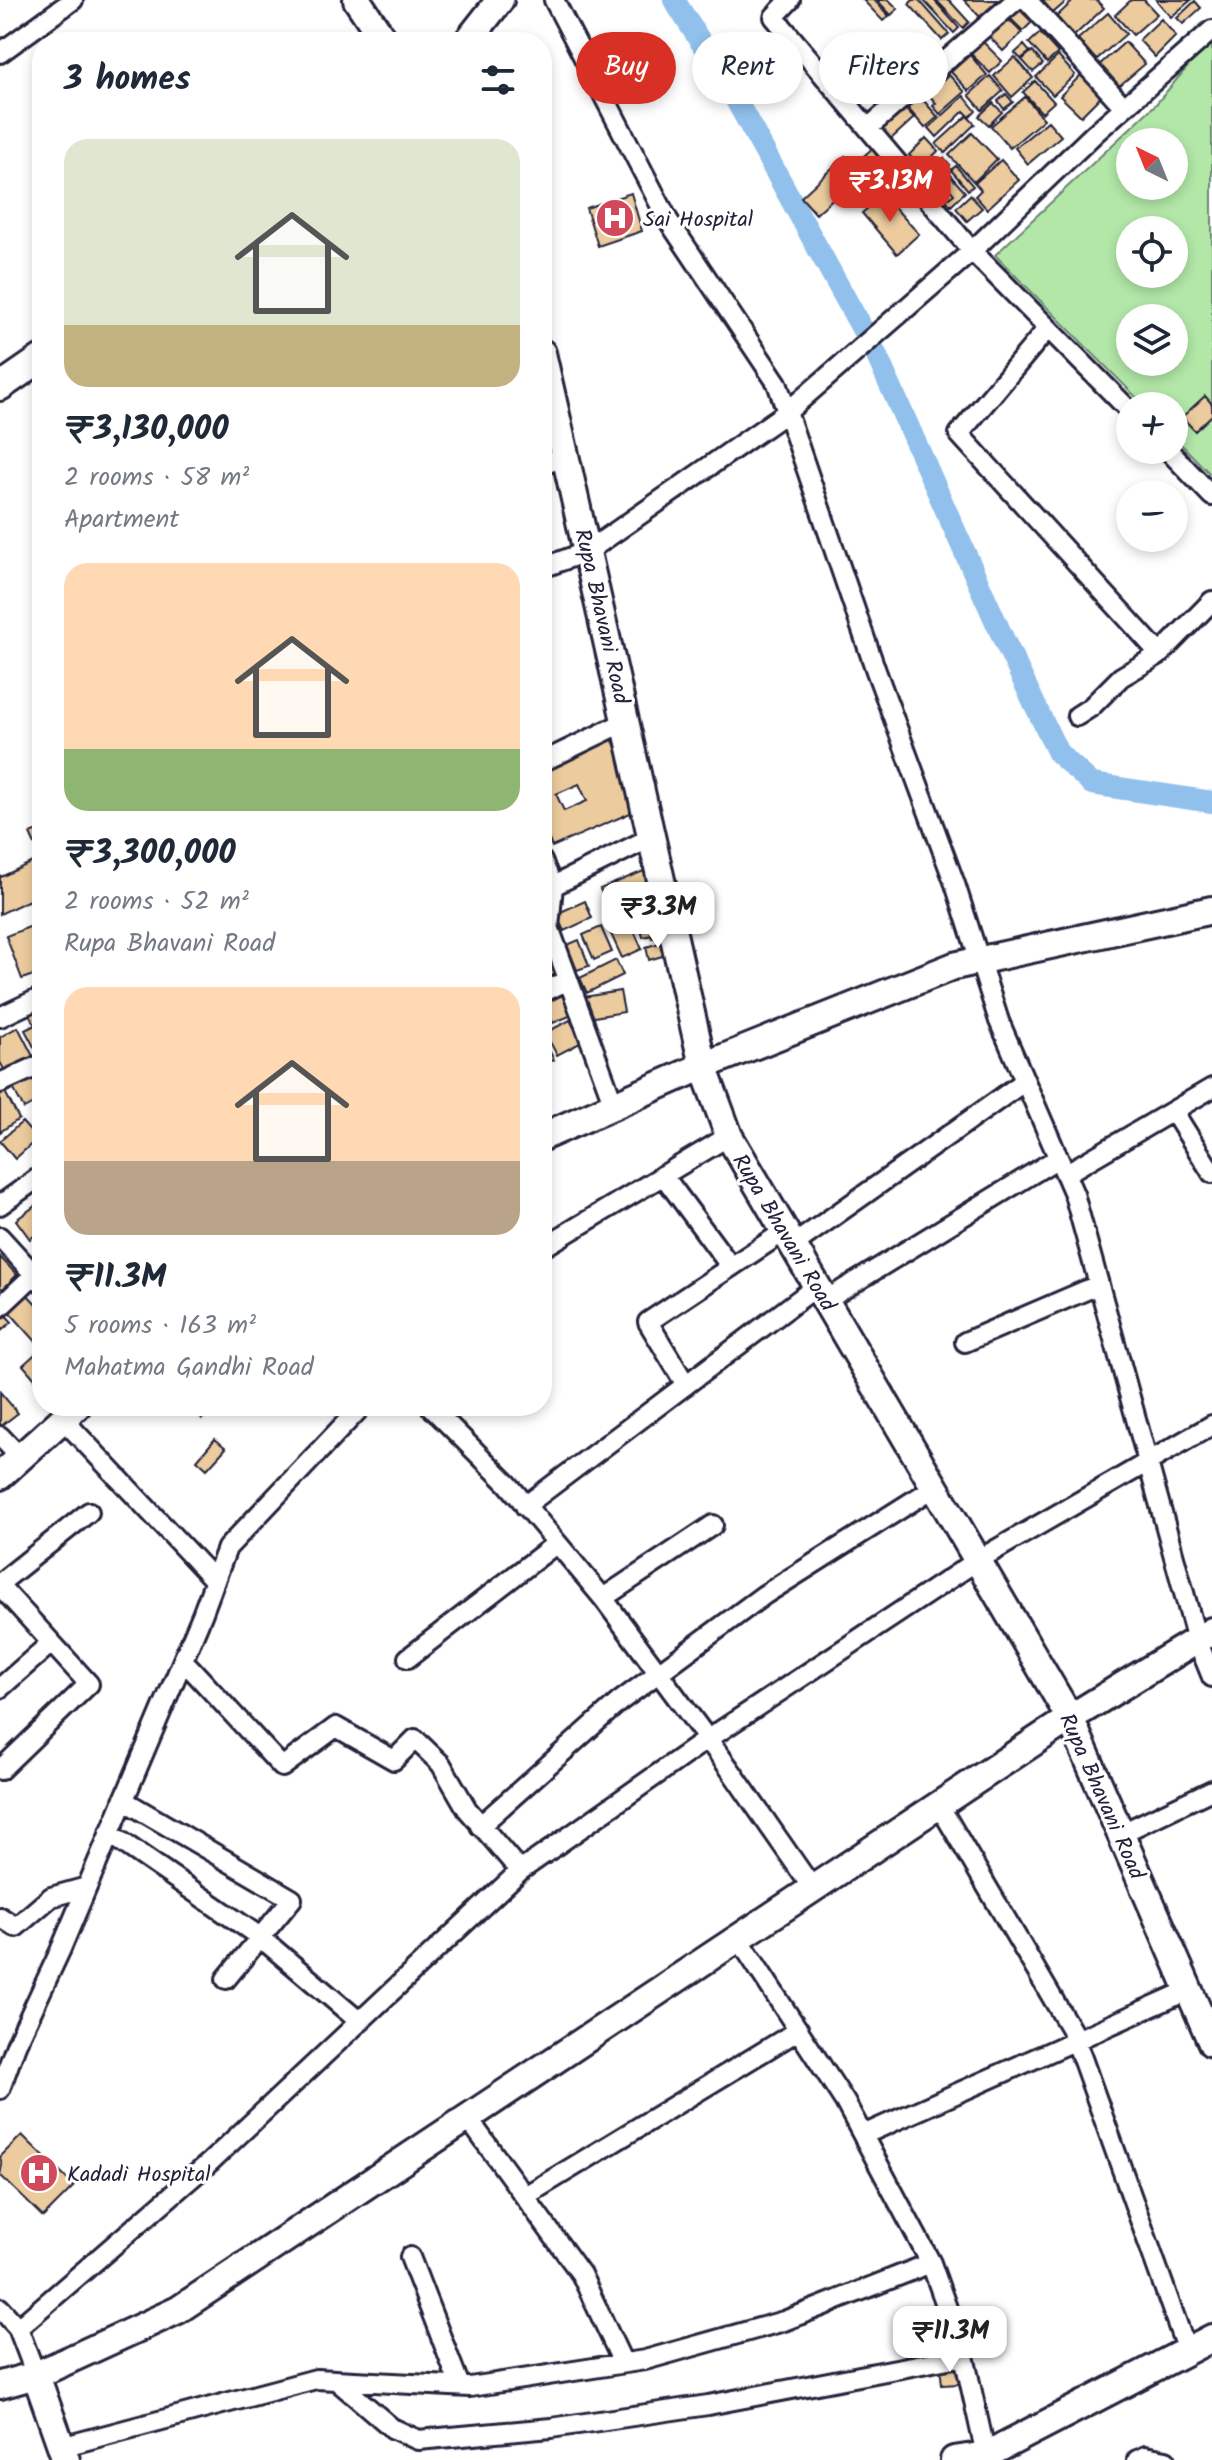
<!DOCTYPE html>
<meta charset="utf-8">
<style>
body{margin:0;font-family:Kalam,sans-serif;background:#f2f2f3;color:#1f2937;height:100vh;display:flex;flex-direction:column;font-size:30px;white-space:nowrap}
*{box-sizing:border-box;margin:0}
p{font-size:26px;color:#747a83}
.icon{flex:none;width:44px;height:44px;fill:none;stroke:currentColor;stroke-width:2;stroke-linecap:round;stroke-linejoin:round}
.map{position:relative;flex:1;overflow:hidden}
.panel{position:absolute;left:32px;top:32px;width:520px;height:1384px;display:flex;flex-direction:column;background:#fff;border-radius:32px;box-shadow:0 4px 12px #0003}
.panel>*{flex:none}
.guide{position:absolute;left:576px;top:32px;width:516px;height:72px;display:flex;gap:16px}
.needle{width:52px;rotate:317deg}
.buttons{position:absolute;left:1116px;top:128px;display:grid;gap:16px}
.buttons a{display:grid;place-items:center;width:72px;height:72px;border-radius:50%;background:#fff;box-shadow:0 4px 12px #0003;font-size:40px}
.price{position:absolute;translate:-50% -68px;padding:0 18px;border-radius:16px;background:#fff;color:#222;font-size:26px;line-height:52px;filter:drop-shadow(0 2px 4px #0008)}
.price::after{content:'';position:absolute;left:50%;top:48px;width:24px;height:18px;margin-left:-12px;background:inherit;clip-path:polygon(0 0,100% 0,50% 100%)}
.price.selected{background:#d93025;color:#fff}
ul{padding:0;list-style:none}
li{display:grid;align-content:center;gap:16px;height:424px;padding:0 32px}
li span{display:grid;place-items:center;height:248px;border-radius:24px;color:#555}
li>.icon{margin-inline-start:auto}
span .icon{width:144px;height:144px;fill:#fffc;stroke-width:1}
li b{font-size:34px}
h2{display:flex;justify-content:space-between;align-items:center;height:96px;padding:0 32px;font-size:34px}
.chip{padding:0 28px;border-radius:36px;background:#fff;box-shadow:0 4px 12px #0003;font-size:28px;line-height:72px}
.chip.selected{background:#d93025;color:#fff}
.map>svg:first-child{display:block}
.green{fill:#b2e7a8;stroke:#6a8472;stroke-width:2;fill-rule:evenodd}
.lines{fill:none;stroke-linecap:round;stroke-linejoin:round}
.canal{stroke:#90c0eb;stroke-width:22}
.building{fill:#eccc9e;stroke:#22223b;stroke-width:2;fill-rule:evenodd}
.street-casing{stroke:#22223b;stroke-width:24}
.secondary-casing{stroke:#22223b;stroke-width:32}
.street{stroke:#fff;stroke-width:18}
.secondary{stroke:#fff;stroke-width:26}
.labels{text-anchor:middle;stroke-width:6;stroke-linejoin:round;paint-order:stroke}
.poi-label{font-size:22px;fill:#22223b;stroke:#fff;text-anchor:start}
.street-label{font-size:22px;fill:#22223b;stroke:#fff}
</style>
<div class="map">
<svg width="1212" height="2460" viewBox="0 0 1212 2460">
<rect width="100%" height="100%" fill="#fff"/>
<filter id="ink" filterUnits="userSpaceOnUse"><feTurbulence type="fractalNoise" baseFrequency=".0125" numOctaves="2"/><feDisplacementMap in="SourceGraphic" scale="16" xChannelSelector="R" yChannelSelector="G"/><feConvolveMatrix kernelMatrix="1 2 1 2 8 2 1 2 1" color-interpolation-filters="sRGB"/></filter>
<g filter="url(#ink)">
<!-- green -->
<path class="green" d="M1212 38V476L1174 437V406H1145L995 255 1156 104ZM1130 142H1174V186H1130ZM1130 230H1174V274H1130ZM1130 318H1174V362H1130Z"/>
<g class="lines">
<!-- canal -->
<path class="canal" d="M674 0 725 80 876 354 1004 640 1058 753 1092 784 1212 802"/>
</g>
<!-- building -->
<path class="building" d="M863 0H874L889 16 883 21Z
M877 0H889L898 9 891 15Z
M913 0H919L949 34 942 40 909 4Z
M923 0H934L959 28 954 33Z
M936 0H949L969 22 963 28Z
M964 0H998L980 17Z
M1042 0H1068L1053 13Z
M1074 0H1096L1104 8 1074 36 1056 17Z
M1131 0H1144L1157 14 1133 35 1115 15Z
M1156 0H1191L1171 17Z
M1195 1 1201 8 1183 24 1177 18Z
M1017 7 1032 22 1023 31 1008 16Z
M1002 13 1022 33 1003 51 984 31Z
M1108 13 1126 34 1096 60 1078 39Z
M1161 19 1176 36 1155 57 1139 40Z
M1040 33 1058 53 1047 63 1029 43Z
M980 39 1002 61 990 73 968 51Z
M1125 42 1145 64 1118 87 1098 66Z
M1024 45 1030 52 1021 59 1015 53Z
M1032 51 1043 64 1033 72 1022 60Z
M970 55 987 75 969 91 951 72Z
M1058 56 1075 75 1053 95 1036 77Z
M1015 57 1033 78 1012 97 994 76Z
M949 75 965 92 940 114 933 106 936 103 928 94Z
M1081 75 1102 95 1081 116 1060 96Z
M990 76 1003 91 982 110 969 95Z
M1035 81 1054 102 1042 113 1023 92Z
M917 93 938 117 925 128 904 104Z
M1006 94 1013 102 1004 109 998 101Z
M964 96 976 111 970 117 964 111 937 137 929 128Z
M1025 97 1044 119 1010 148 991 126Z
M993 103 1002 112 989 125 979 116Z
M902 106 914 118 891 139 880 126Z
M967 116 975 124 945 153 936 144Z
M1048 121 1061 136 1028 164 1015 148Z
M972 133 997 159 974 182 949 155Z
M926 138 938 151 921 168 909 155Z
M874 147 881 156 863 172 856 163Z
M845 156 860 174 816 214 801 197Z
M944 158 950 165 936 175 931 168Z
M1001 160 1019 180 987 209 975 196 981 190 975 183Z
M877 162 889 176 865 197 853 183Z
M956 166 973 186 968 190 951 170Z
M927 168 938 181 930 188 919 175Z
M949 174 965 192 951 206 946 200 954 194 948 187 940 194 934 186Z
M631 193 642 231 598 246 586 208Z
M883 195 919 234 897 254 862 213Z
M970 195 982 208 967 221 956 208Z
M1205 396 1212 404V415L1195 431 1182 417Z
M612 738 642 808 552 847 542 824V769ZM579 784 587 801 564 811 556 794Z
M42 829V894L0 914V875L1 877 41 858 30 834Z
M646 870 658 901 641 908 635 892 607 905 600 889Z
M585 901 592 918 564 931 556 914Z
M661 912 665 937 652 938 649 914Z
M647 916 652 935 643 937 638 919Z
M42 922V972L22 979 6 936Z
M631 924 642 949 622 958 611 934Z
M601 927 612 952 594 960 583 935Z
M542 928 560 974 542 981Z
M579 940 589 966 577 970 567 945Z
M666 941 669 954 649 960 646 947Z
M616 960 623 975 587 993 580 978Z
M562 990 572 1015 553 1023 542 999Z
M620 991 624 1012 588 1018 584 997Z
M42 1005V1060H41L25 1030 35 1025 28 1012Z
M570 1020 582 1042 557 1055 545 1033Z
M18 1027 35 1060 7 1075 0 1062V1037Z
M542 1036 554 1060 543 1065 542 1062Z
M37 1075 42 1084V1099L24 1109 13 1088Z
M5 1092 19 1119 0 1132V1094Z
M22 1122 37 1139 15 1159 0 1141Z
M39 1203 42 1207V1230L30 1239 16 1220Z
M0 1257 17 1275 3 1289 0 1287Z
M23 1290 42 1310V1343L39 1345 5 1307Z
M1 1310 12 1322 0 1332V1311Z
M42 1348V1385L41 1386 23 1365Z
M0 1392 18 1413 0 1427Z
M190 1406H217L202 1419Z
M215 1439 226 1448 207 1469 197 1460Z
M22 2135 74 2186 43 2217 0 2175 2 2165 0 2157Z
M944 2311 953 2355 907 2364 899 2320Z
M957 2363 959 2384 942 2385 940 2365Z"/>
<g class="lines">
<defs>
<path id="street" d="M554 0 668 220 777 383 876 671 955 884 999 1021 1074 1194 1197 1640 1212 1677
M790 0 774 17 972 251 1130 411
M1027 0 1124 107
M0 53 73 0
M868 128 1016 0
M1048 328 959 434 1160 654 1212 601
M1168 450 1212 496
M542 465 566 456
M542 568 588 551 787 412 972 251 1095 133 1212 30
M1077 716 1091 707 1121 677 1160 654
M542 762 627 721
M542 861 553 886 652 837
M553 886 549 927 614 1105
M542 993 568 980
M0 1017 42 997
M0 1083 42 1064
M1173 1111 1212 1173
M1065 1174 1212 1088
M663 1175 731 1267
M0 1205 42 1175
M0 1237 42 1283
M793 1245 1025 1081
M542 1248 729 1136
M826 1300 1058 1158
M0 1307 34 1275
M965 1342 1098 1285
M686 1385 648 1322 785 1231
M430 1406 508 1484 603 1598 729 1768 813 1889
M63 1419 215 1581
M0 1436 20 1457
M525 1506 817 1286
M0 1583 89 1512
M0 1586 89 1684 0 1770
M603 1598 713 1525
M408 1658 557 1543
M183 1660 282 1767 336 1727 394 1760 415 1739 441 1764 467 1809 520 1871
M0 1688 51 1643
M123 1800 292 1899 226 1979
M939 1805 1073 2033 1187 2351
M480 1826 619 1702 764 1595 935 1487
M109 1833 260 1937 360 2022
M1120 1834 1212 1790
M0 1917 16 1927 51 1897 87 1887
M739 1939 845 2102 931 2263 964 2356 986 2455 993 2460
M0 2089 16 2045 60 1951 202 1615 227 1548 362 1406
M467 2117 581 2274 623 2363
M863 2135 1189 1990
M525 2196 799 2030
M410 2257 460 2386
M0 2308 18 2328 36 2375
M18 2328 210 2162 520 1871 696 1747 978 1560 1212 1425
M336 2380 392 2428 418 2440 551 2428 708 2405 964 2356
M61 2447 316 2379 470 2387 645 2360 784 2321 931 2263
M1137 2460 1145 2456 1166 2460"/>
<path id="secondary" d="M357 0 385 42
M467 42 500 0
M542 353 703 1066 729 1136 1070 1718 1212 2043
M0 387 42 358
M542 1137 703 1066 954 966 1212 910
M0 1476 77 1406
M36 2375 66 2460
M0 2385 36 2375 178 2310 1070 1718 1212 1631
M954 2460 986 2455 1212 2338"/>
</defs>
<!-- street casing -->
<use href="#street" class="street-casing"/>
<!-- secondary casing -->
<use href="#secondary" class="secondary-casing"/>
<!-- street -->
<use href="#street" class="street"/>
<!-- secondary -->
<use href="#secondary" class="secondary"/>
</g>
</g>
<!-- icons -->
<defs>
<symbol id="hospital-disc" viewBox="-11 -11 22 22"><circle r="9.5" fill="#d1495b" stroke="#fff"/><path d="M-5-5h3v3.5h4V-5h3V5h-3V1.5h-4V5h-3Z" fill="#fff"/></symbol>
</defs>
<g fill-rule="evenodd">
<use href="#hospital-disc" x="593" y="196" width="44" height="44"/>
<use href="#hospital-disc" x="17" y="2151" width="44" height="44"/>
</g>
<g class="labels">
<!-- poi labels -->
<g class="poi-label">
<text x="643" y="226">Sai Hospital</text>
<text x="67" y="2181">Kadadi Hospital</text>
</g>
<!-- street labels -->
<g class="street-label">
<text transform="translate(603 616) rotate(77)" y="8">Rupa Bhavani Road</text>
<text transform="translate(785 1232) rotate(59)" y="8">Rupa Bhavani Road</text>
<text transform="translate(1103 1796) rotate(66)" y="8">Rupa Bhavani Road</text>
</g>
</g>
</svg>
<div class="buttons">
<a><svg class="needle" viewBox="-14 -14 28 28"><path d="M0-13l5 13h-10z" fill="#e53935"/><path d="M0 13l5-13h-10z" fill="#747a83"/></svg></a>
<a><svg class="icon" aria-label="locate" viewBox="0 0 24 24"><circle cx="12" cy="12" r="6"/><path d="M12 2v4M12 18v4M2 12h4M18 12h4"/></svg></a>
<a><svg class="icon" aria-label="layers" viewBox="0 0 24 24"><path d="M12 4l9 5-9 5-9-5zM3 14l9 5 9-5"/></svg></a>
<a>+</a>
<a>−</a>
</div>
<b class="price selected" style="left:890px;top:224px">₹3.13M</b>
<b class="price" style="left:658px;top:950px">₹3.3M</b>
<b class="price" style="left:950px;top:2374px">₹11.3M</b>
<div class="guide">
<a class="chip selected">Buy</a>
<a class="chip">Rent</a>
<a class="chip">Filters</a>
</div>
<section class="panel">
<h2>3 homes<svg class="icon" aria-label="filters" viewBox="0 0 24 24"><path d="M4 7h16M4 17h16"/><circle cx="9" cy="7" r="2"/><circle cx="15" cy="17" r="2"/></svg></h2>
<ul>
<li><span style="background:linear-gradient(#dfe7d0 75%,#c2b280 0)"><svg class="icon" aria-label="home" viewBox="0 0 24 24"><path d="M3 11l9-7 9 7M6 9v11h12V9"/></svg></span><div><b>₹3,130,000</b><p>2 rooms · 58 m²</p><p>Apartment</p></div></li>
<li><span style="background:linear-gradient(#ffd9b3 75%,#8fb573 0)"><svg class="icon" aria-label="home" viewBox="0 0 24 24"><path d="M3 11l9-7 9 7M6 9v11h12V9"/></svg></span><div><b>₹3,300,000</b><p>2 rooms · 52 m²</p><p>Rupa Bhavani Road</p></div></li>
<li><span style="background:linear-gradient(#ffd9b3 70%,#b9a48a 0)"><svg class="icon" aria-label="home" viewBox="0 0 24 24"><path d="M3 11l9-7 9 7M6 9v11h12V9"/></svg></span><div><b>₹11.3M</b><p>5 rooms · 163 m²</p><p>Mahatma Gandhi Road</p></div></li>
</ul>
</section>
</div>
